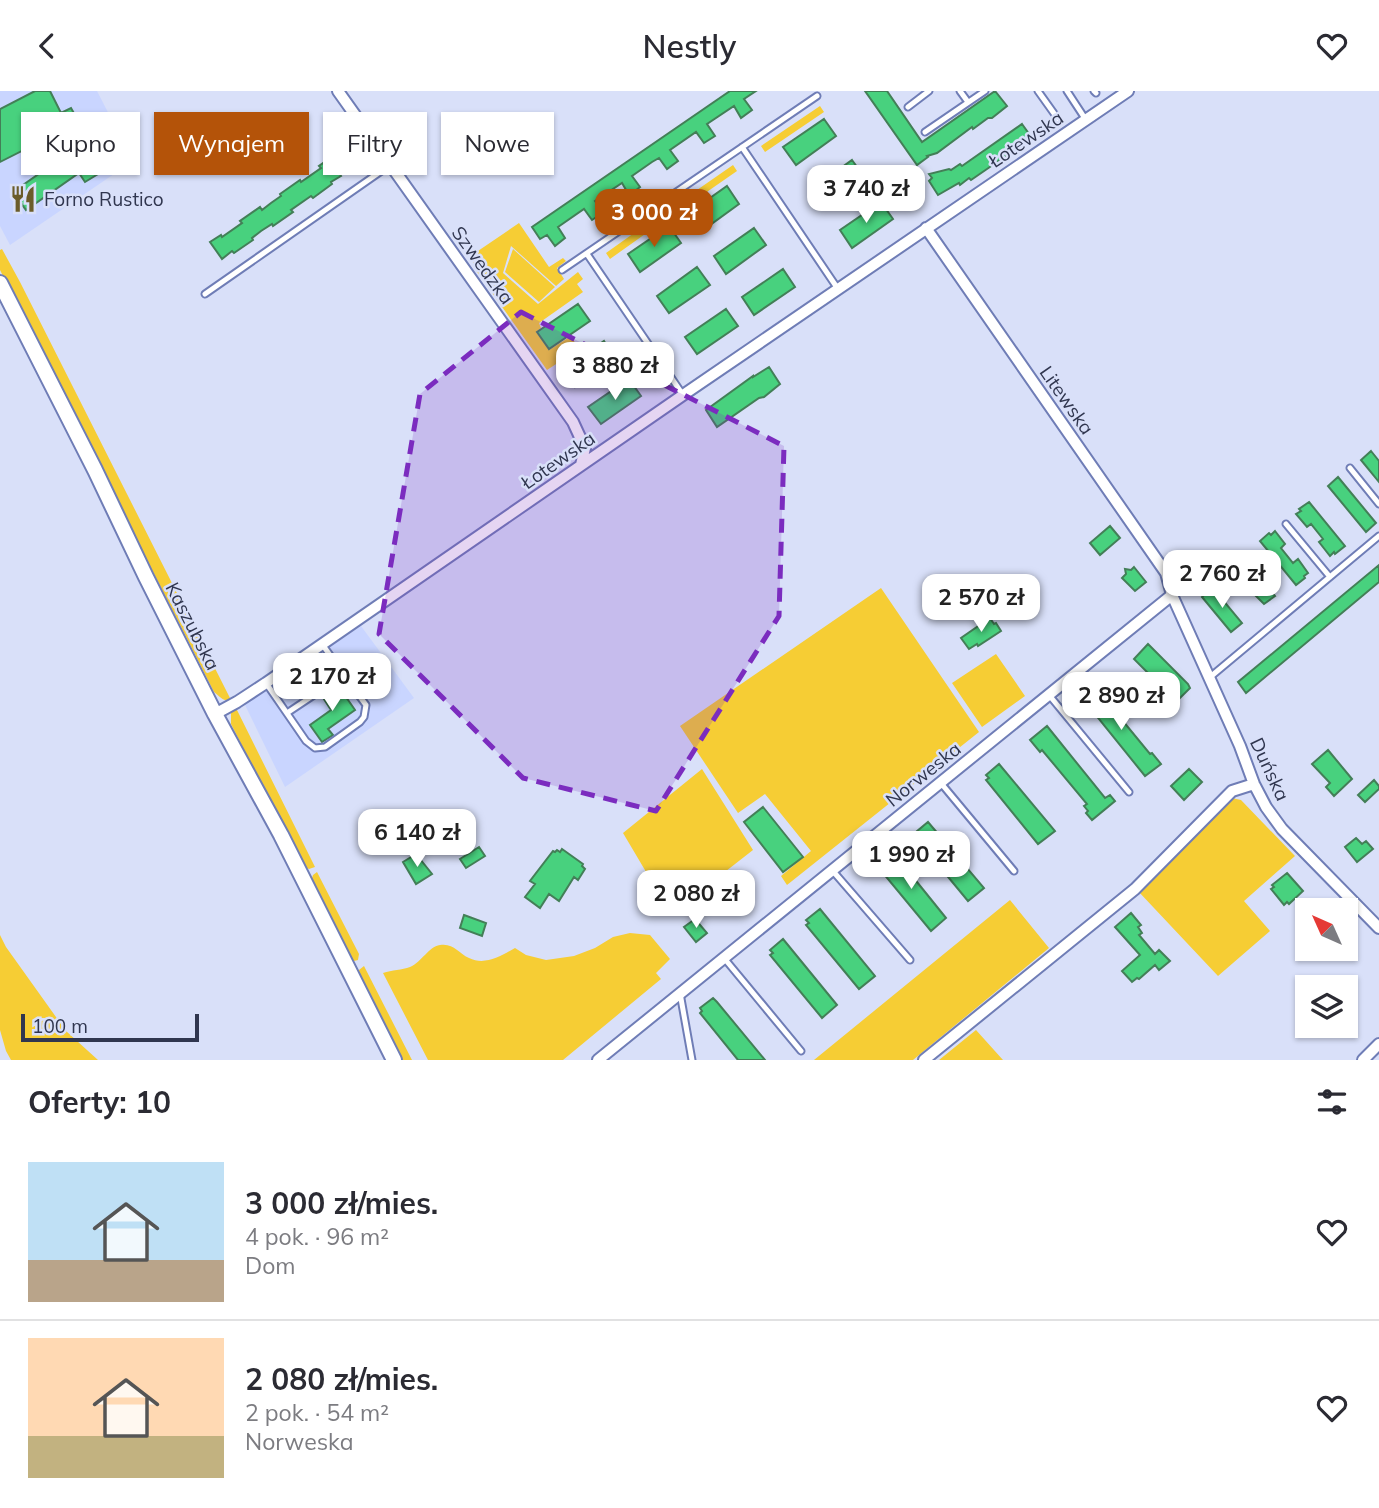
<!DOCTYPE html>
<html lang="pl">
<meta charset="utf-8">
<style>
body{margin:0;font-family:Mulish,sans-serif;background:#f2f2f3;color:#2b2b33;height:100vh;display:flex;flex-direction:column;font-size:26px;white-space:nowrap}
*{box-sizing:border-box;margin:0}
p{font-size:23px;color:#7c7c81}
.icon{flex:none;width:38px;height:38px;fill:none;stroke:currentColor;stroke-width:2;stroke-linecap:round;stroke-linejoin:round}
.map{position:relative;height:969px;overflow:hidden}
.panel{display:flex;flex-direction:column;background:#fff;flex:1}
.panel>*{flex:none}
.hud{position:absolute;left:21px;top:21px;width:700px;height:63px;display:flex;gap:14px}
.needle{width:46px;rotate:315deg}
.tools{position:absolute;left:1295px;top:807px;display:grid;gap:14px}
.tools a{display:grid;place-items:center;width:63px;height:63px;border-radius:0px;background:#fff;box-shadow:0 2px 5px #0004;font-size:35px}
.scale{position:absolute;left:21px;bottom:18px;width:178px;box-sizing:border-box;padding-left:7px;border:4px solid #30364f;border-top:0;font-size:19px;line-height:24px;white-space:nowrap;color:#30364f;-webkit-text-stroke:5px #d9e0f9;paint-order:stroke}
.price{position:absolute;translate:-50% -60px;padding:0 16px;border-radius:14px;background:#fff;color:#222;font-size:23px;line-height:46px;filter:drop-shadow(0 2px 4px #0008)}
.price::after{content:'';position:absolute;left:50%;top:42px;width:21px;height:16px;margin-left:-10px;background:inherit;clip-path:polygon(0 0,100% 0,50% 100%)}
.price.on{background:#b45309;color:#fff}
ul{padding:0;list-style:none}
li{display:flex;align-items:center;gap:21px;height:175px;padding:0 28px}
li+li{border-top:2px solid #e1e1e2}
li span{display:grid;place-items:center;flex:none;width:196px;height:140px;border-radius:0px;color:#555}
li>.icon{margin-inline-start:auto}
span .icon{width:84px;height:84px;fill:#fffc;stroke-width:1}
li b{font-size:30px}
h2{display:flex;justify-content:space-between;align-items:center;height:84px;padding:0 28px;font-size:30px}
.pill{padding:0 24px;border-radius:0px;background:#fff;box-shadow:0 2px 5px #0004;font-size:24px;line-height:63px}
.pill.on{background:#b45309;color:#fff}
header{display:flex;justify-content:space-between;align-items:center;height:91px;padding:0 28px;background:#fff;font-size:32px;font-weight:600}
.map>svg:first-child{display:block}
.built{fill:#c9d5ff}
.green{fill:#f6cd34}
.building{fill:#48d17e;stroke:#437f57;stroke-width:2}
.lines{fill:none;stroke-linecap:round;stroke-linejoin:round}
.lane-casing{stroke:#6f7db6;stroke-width:9}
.street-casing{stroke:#6f7db6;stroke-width:14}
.secondary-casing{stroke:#6f7db6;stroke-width:18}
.lane{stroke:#fff;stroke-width:5}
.street{stroke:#fff;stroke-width:10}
.secondary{stroke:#fff;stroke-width:14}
.marked{fill:#7b2cbf;fill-opacity:0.2;stroke:#7b2cbf;stroke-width:5;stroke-dasharray:14 9;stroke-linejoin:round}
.labels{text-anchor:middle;stroke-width:5;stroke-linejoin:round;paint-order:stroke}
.street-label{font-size:19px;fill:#30364f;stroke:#d9e0f9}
.poi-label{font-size:19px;fill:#30364f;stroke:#d9e0f9;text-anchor:start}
</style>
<header><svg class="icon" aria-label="back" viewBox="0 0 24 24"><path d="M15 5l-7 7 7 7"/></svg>Nestly<svg class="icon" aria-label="heart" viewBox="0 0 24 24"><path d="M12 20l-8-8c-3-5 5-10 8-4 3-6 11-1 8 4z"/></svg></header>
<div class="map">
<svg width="1379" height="969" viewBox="0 0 1379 969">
<rect width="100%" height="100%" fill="#d9e0f9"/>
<!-- built -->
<path class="built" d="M0 0H97L133 70 10 154 0 135Z
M361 535 414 607 285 696 245 614Z"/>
<!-- green -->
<path class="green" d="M820 15 824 21 765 61 761 55Z
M733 74 737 80 665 130 661 124Z
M658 125 662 131 610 168 606 162Z
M519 132 549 176 563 167 566 170 557 177 564 188 556 195 511 155 503 182 538 213 578 181 583 188 577 193 583 201 539 232 541 237 536 241 549 259 571 245 579 258 547 279 473 175 475 162Z
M2 158 20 191 231 609C224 611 220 606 214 601L0 179V159Z
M513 158 555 196 539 211 505 181Z
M881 497 979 641 787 794 781 785 811 760 765 703 738 722 680 635Z
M996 563 1025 605 982 636 952 592Z
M236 617 315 776 309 778 303 775 231 633V622Z
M702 678 753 759 671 823 623 742Z
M1232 707 1241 709 1295 765 1244 810 1270 840 1218 885 1138 800Z
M317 781 359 863 358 869 354 870 350 869 311 790 313 784Z
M1010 809 1049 857 913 969H814Z
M630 842 650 844 670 868 656 882 661 888 563 969H428L383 882C392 879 402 879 410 876 422 871 428 856 440 854 454 852 458 862 469 867 485 875 501 865 515 857L526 864 546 869 574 865 595 857 613 846Z
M0 844 6 856 66 940 98 969H11L6 960 0 939Z
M364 875 412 969H401L359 884V879Z
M976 939 1003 969H939Z"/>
<!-- building -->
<path class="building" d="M35 0H50L61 22 71 17 79 31 0 71V18Z
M730 0H756L744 8 752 19 741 27 734 15 707 33 715 45 704 52 696 41 670 59 678 70 667 78 659 67 652 71 632 85 640 96 635 100 629 104 622 92 595 110 601 119V123L592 129 584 118 558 136 565 147 555 155 547 144 540 148 532 136Z
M865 0H887L922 51 995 0 1007 15 992 27H988L973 38 972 36 937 62 927 65 928 66 917 74Z
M824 28 836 45 796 74 783 56Z
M1022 33 1032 47 971 89 969 87 960 94 959 92 938 104 929 90 932 87 929 83 949 78 951 79 960 73 962 75Z
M83 52 103 80 85 91 79 82 26 119 13 101Z
M329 68 341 85 331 91 332 93 313 107 311 105 291 119 293 121 273 135 272 133 261 140 252 147 253 149 234 162 232 160 222 168 210 151 221 144 222 146 242 132 240 130 260 116 262 119 271 112 281 105 280 103 300 89 301 91 321 77 319 75Z
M852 69 865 87 824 115 812 98Z
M727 95 739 113 699 142 686 124Z
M881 111 893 128 852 157 840 139Z
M669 135 681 152 640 181 628 163Z
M754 137 766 154 726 183 714 165Z
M697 176 710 194 669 222 657 205Z
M783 178 795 196 754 224 742 206Z
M578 213 590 230 549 258 537 241Z
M726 218 738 235 697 263 685 246Z
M604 250 615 268 575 296 563 279Z
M769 276 780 293 764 306 759 307 717 336 706 319 753 285V286Z
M629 288 641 305 601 333 588 316Z
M1371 360 1379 370V391L1361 369Z
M1338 386 1376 432 1366 441 1328 395Z
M1309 411 1345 455 1335 463 1334 461 1330 465 1319 451 1323 448 1311 433 1307 436 1296 423 1301 420 1299 418Z
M1110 435 1120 447 1100 464 1090 452Z
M1275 440 1285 453 1281 457 1293 472 1298 468 1308 482 1304 485 1305 487 1296 494 1260 450 1269 442 1271 444Z
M1245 468 1275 505 1264 513 1251 500 1235 478Z
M1379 474V491L1246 602 1238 591Z
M1134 476 1146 491 1135 500 1122 487 1126 483 1125 478 1131 479Z
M1212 496 1242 532 1231 541 1202 506Z
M990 527 994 533 996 532 1001 540 978 555 977 553 969 558 961 547Z
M1148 553 1188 593 1190 597 1179 608 1177 605 1174 608 1134 568Z
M322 573 331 587 316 597 315 595 310 598 302 587Z
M337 595 338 597 339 596 355 619 328 638 333 644 322 651 310 634 331 619 322 605Z
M1097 595 1106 606 1104 607 1150 663 1152 662 1161 673 1145 685 1082 607Z
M1047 635 1105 707 1110 704 1115 710 1092 729 1086 722 1088 720 1084 715 1087 713 1042 659 1040 661 1030 649Z
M1328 659 1352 688 1334 705 1326 696 1330 692 1312 673Z
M999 673 1055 740 1038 753 986 689 989 687 986 684Z
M1189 678 1202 691 1184 709 1171 695Z
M1374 689 1379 695V698L1365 711 1358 704Z
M763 716 803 766 783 781 744 731Z
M928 731 984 797 968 810 915 746 918 744 916 741Z
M1356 747 1362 753 1366 750 1373 758 1357 771 1345 756Z
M479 756 485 765 466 777 460 768Z
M562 758 583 773 582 775 585 778 578 789 574 786 559 810 549 803 540 817 525 806 535 793 530 790 553 760 555 761 557 759 560 761Z
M892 760 946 827 931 840 878 776 881 774 878 771Z
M416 763 432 783 416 793 403 771Z
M1287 782 1303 800 1289 813 1287 811 1284 814 1271 798 1274 796 1272 794Z
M820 818 875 885 859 898 806 834 809 832 806 829Z
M1131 822 1141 834 1138 836 1142 842 1139 844 1155 863 1159 859 1170 870 1159 879 1155 874 1139 888 1137 887 1132 891 1122 880 1140 864 1115 836Z
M464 824 486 832 482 845 460 837Z
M695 828 707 842 696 851 684 836Z
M783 848 837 914 822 927 770 864 773 862 770 859Z
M713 907 717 911 765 969H738L700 922 702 920 700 917Z"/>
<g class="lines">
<defs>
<path id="lane" d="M960 0 968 11
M1038 0 1058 28
M1067 0 1086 29
M1094 0 1096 2
M908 16 929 0
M925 41 985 0
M742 56 838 198
M587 163 683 304
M562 179 817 5
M205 203 390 74
M1350 377 1379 413
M1286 433 1330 486
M322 553 344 584
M1209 587 1379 445
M266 592 306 650 315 657 325 656 360 631 364 626 366 614 344 584 287 622
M1049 604 1129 701
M940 691 1014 780
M832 779 910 869
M724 867 801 960
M680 902 692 969"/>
<path id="street" d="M338 0 573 331 585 357 581 374
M926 137 1166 482 1172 504 1240 655 1254 693 1266 716 1282 738 1379 837
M215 623 237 611 266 592 683 304 1128 0
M598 969 1172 504
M924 969 1135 798 1232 700 1254 693
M1363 969 1379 953"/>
<path id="secondary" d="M0 192 95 379 146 486 215 623 281 744 394 969"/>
</defs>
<!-- lane casing -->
<use href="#lane" class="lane-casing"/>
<!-- street casing -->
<use href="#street" class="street-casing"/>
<!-- secondary casing -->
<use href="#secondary" class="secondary-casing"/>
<!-- lane -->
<use href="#lane" class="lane"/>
<!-- street -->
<use href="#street" class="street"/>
<!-- secondary -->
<use href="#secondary" class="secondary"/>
</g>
<!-- marked area -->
<path class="marked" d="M521 221 784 355 779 525 656 720 523 687 379 543 420 303Z"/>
<!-- icons -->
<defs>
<symbol id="restaurant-bare" viewBox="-9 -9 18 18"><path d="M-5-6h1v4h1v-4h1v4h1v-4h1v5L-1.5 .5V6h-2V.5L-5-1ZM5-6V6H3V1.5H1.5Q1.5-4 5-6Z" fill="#6b5c2a" stroke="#d9e0f9" stroke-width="2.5" paint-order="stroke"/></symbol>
</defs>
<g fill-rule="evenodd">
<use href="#restaurant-bare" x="4" y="89" width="38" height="38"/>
</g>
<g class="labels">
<!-- street labels -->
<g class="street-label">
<text transform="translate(1026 48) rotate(-34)" y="7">Łotewska</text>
<text transform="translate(483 174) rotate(54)" y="7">Szwedzka</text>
<text transform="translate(1067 309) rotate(55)" y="7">Litewska</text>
<text transform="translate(558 369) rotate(-35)" y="7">Łotewska</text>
<text transform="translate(193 535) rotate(63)" y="7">Kaszubska</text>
<text transform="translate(1270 678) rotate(65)" y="7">Duńska</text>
<text transform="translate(923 683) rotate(-39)" y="7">Norweska</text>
</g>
<!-- poi labels -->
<g class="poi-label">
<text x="44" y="115">Forno Rustico</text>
</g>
</g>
</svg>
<div class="tools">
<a><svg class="needle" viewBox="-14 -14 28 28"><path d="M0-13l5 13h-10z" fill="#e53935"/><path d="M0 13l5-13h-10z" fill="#7c7c81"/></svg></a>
<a><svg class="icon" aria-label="layers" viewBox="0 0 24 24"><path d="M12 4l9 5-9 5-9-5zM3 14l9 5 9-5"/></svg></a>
</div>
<div class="scale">100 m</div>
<b class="price" style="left:866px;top:134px">3 740 zł</b>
<b class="price on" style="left:654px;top:158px">3 000 zł</b>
<b class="price" style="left:615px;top:311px">3 880 zł</b>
<b class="price" style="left:1222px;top:519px">2 760 zł</b>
<b class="price" style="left:981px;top:543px">2 570 zł</b>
<b class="price" style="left:332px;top:622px">2 170 zł</b>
<b class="price" style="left:1121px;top:641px">2 890 zł</b>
<b class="price" style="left:417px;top:778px">6 140 zł</b>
<b class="price" style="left:911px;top:800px">1 990 zł</b>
<b class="price" style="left:696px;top:839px">2 080 zł</b>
<div class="hud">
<a class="pill">Kupno</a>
<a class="pill on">Wynajem</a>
<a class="pill">Filtry</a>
<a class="pill">Nowe</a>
</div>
</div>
<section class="panel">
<h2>Oferty: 10<svg class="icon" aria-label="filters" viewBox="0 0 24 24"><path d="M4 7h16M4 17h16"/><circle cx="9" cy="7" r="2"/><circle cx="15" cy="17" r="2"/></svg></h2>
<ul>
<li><span style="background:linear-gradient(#bfe0f5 70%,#b9a48a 0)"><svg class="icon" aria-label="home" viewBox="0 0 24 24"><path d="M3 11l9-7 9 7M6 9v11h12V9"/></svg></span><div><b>3 000 zł/mies.</b><p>4 pok. · 96 m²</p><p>Dom</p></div><svg class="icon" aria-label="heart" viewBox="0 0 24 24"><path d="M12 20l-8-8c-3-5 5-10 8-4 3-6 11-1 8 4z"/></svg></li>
<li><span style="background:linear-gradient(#ffd9b3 70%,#c2b280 0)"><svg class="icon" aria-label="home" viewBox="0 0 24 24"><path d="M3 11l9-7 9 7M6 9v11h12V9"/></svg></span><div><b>2 080 zł/mies.</b><p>2 pok. · 54 m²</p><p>Norweska</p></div><svg class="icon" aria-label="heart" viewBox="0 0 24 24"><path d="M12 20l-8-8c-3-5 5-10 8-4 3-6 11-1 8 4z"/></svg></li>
</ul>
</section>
